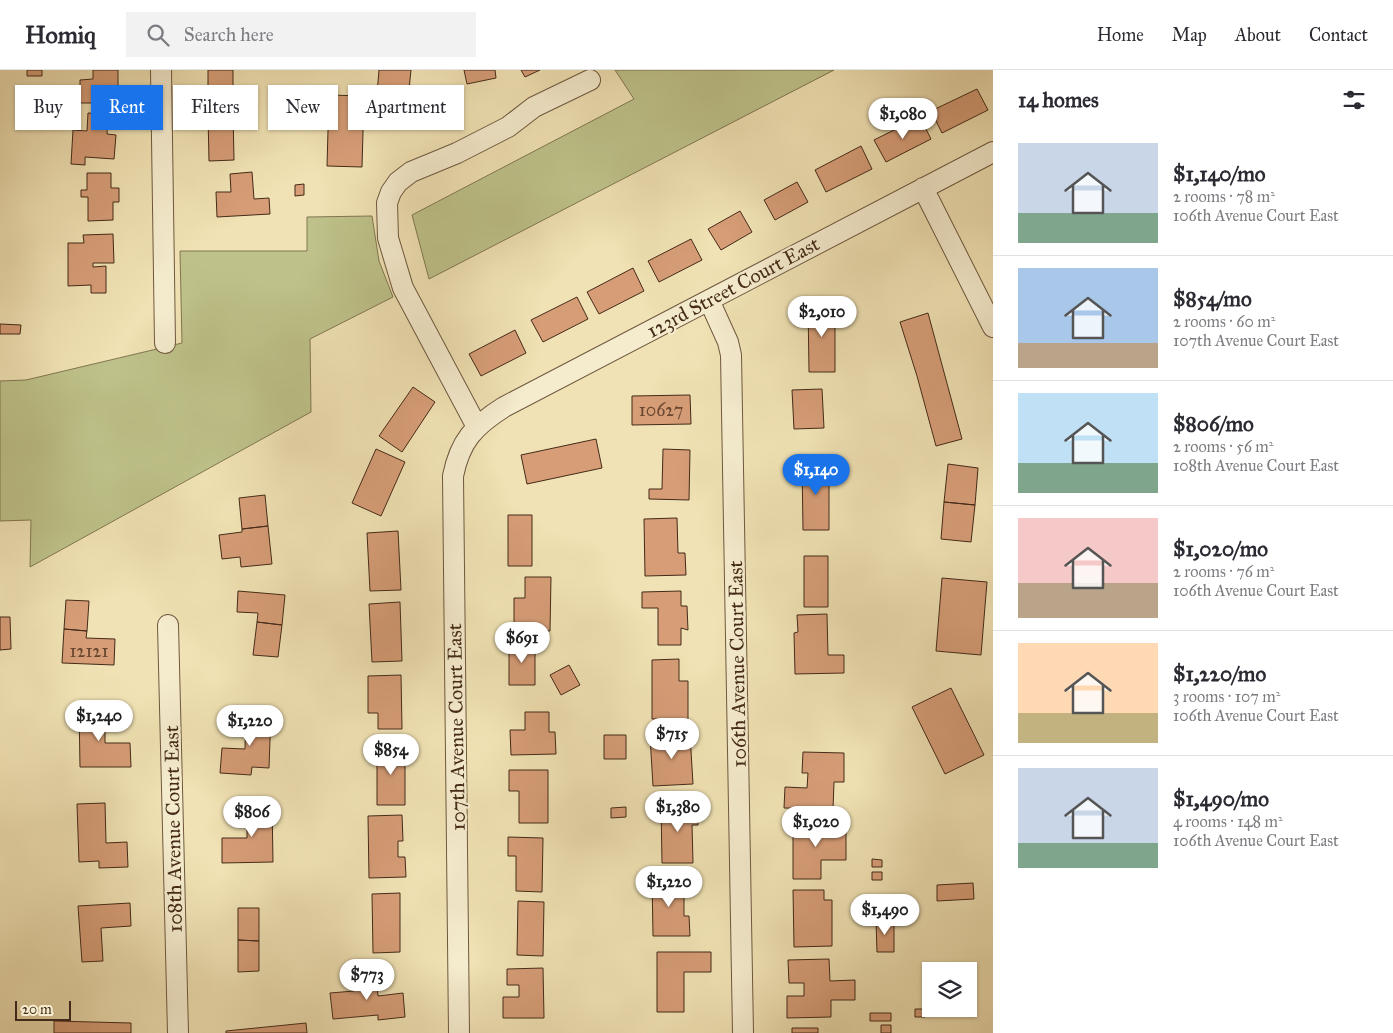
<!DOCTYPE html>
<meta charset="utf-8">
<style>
body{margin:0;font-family:"IM FELL Great Primer",serif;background:#f2f2f3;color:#2b2b33;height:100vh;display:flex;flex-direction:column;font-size:19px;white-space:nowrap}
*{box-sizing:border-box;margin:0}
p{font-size:16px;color:#7c7c81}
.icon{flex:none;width:28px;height:28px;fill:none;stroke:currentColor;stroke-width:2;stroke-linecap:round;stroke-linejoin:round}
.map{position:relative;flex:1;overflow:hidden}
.details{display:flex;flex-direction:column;background:#fff;width:400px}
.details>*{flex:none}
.guide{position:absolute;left:15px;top:15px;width:475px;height:45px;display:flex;gap:10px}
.tools{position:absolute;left:922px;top:892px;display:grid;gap:10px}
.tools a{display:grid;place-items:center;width:55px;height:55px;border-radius:0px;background:#fff;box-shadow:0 1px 4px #0004;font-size:25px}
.scale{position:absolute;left:15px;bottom:12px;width:56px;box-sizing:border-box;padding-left:5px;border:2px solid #442a18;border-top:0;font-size:14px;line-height:18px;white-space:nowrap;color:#442a18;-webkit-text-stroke:4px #f5ecce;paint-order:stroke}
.price{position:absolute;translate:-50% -42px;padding:0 11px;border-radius:18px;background:#fff;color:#222;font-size:16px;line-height:32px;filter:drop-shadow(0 1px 2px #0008)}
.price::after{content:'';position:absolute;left:50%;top:30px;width:15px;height:11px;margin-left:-8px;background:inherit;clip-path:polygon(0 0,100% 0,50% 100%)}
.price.current{background:#1a73e8;color:#fff}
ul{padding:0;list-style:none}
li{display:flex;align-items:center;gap:15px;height:125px;padding:0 25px}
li+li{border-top:1px solid #e1e1e2}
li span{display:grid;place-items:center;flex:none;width:140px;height:100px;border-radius:0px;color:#555}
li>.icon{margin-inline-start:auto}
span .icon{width:60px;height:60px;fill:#fffc;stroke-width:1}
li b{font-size:21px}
h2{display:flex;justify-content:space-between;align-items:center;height:60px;padding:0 25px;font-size:21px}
.tag{padding:0 18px;border-radius:0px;background:#fff;box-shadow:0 1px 4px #0004;font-size:18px;line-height:45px}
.tag.current{background:#1a73e8;color:#fff}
header{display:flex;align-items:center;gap:30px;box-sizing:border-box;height:70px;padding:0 25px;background:#fff;border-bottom:1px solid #e1e1e2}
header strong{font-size:24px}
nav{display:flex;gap:28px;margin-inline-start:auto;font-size:18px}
.search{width:350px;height:45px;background:#f2f2f3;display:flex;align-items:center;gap:12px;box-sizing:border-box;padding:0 18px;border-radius:0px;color:#7c7c81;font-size:19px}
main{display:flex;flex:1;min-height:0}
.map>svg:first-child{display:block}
.green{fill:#bec28a;stroke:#817651}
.building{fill:#d69d77;stroke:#442a18}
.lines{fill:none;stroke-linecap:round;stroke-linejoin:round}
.minor-casing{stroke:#6f583f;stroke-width:22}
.minor{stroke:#f5ecce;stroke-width:20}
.labels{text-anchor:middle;stroke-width:4.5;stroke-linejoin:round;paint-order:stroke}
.number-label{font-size:18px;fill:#684730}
.street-label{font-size:20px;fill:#442a18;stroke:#f5ecce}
</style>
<header>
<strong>Homiq</strong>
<div class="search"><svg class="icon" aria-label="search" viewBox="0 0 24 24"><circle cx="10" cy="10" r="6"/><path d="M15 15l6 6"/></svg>Search here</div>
<nav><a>Home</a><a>Map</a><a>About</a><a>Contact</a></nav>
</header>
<main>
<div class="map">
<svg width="993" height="963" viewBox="0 0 993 963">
<rect width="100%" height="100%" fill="#f0e2b4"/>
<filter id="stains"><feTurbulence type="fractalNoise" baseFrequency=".004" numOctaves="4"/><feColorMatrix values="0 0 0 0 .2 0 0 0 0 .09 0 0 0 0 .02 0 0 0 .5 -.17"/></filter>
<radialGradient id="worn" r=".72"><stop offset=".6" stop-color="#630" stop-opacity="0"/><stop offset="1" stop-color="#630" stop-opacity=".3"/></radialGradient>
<!-- green -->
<path class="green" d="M615 0H834L429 209 412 145 634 29Z
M372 146 379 191 393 227 310 269 311 342 30 497 31 450 0 451V311L26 310 182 273 180 181H307V147Z"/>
<!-- building -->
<path class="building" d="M27 0H42V6H27Z
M93 0H118V33H80V10L93 9Z
M208 0H233V33H208Z
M379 0H411L407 39 376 36Z
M464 0H495L496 8 467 14Z
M521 0H540L525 7Z
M977 19 988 40 942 63 931 41Z
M329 25 364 26 362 97 327 96Z
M26 43H39V55H26Z
M88 43 108 44 107 64 116 65 114 89 85 87V95L71 94 73 60 87 61Z
M233 43 234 90 209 91 208 45Z
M920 47 931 69 886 92 874 70Z
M861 76 872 99 826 122 815 100Z
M252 102 254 129 269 128 270 144 217 147 216 122H231L230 104Z
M87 103H111V118H119V132H113V150L88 151V127H81V120H87Z
M797 112 808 132 775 150 764 130Z
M304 114V125L295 126V115Z
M740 141 752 162 721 180 708 159Z
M113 164 114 193H93V197L106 196V223H91V215L68 216V173H84L83 165Z
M691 169 702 190 659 212 648 191Z
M633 198 644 221 599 244 587 222Z
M577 227 588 249 543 272 531 250Z
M808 234H835V302H809Z
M928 243 962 369 936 376 917 306 900 252Z
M0 254 21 255 20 264H0Z
M515 260 526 283 481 306 469 284Z
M413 317 435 332 402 382 379 366Z
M822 319 824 358 794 359 792 320Z
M690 325 691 354 632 355V326Z
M596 369 602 398 527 414 521 385Z
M376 379 405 392 381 446 352 433Z
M663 379 690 380 689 430 649 429V419H662Z
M829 392V460H803L802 393Z
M948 394 978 398 975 435 944 432Z
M265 425 268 456 242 459 239 428Z
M944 432 975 435 971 472 941 469Z
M508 445H532V496H508Z
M677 448 678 483H685L686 505 645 506 644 449Z
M268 456 272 494 241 497 240 487 222 489 219 465 242 462V459Z
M398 461 401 520 370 521 367 463Z
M804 486H828V537H804Z
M525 507H551L550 561H514V528H525Z
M942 508 987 512 981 585 936 581Z
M238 521 285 525 282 555 257 552 258 543 237 542Z
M681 521V536H687L688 560 681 558V575H658V538H642V522Z
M66 530 89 531 87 561 64 559Z
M400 532 402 591 372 592 369 534Z
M827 544 828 585H844V603L795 604 794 563 798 562 797 545Z
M0 547H10L11 579 0 580Z
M257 552 282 555 278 587 253 585Z
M64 559 87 561 86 568 115 569 114 595 62 593Z
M509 572H535V615H509Z
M679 589V611H688V649H652V590Z
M569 595 580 615 561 625 550 605Z
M401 605 402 659H378V643H368V606Z
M951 618 984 685 945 704 912 637Z
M79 636H105V673H130L131 697H80Z
M246 641 271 643 269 698 252 697 251 705 220 703 222 678 245 679Z
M525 642H549V662H555L556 684 511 685 510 660H525Z
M690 664 693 714 653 716 650 666Z
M604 665H626V689H604Z
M377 676H405V735H377Z
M803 682 844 683V712H834L833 739 784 738 785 717 807 718 808 703H802Z
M509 700H548V753H519V721H509Z
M105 733 106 773 127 772 128 797 99 798V791L79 792 77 734Z
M247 734H272L273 792 222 793V768H247Z
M698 734V755H692L693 793H662L661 735Z
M626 737V747L611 748V738Z
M402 745 403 771H398V787H405L406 807 369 808 368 746Z
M793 751H820V756L846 757V790H821V809H793Z
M508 767 543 768 542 822 516 821V786H508Z
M872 789 882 790V797H872Z
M872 802H882V810H872Z
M652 808H684V846H689L690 866H653Z
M973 813 974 829 937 831V815Z
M793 820H824V830H832V876L794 877Z
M400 823V882L373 883 372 824Z
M881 827H889V843H881Z
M518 831 544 832 543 886 517 885Z
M130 833 131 856 101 858 103 891 82 892 78 836Z
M238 838H259V871L238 870Z
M876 851H894V882H877Z
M238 870 259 871V901L238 902Z
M657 882H711V902H684V942H657Z
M829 889 830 911 855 910V930H831V947L787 948V926H804V913H789L788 890Z
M543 898 544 948H503V927H519V915H507V899Z
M376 905 378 926 403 923 405 947 378 950V945L333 949 330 923 354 921 352 907Z
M915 939H926L925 947H915Z
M870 943H891V951H870Z
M54 951 131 953V963H54Z
M306 953 307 963H226V961Z
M881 955H891V963H881Z
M792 958H818V963H792Z"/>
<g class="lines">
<defs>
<path id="minor" d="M161 0 165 273
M923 118 993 257
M709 230 728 272 731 285 743 963
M477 357 403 218 388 168 387 133 391 122 398 112 411 102 457 83 508 57 534 37 590 10
M168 555 178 963
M459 963 453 406C460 371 474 356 504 337L993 82"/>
</defs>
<!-- minor casing -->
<use href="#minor" class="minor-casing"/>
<!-- minor -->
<use href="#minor" class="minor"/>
</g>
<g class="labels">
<!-- number labels -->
<g class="number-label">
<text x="661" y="346">10627</text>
<text x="89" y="587">12121</text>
</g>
<!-- street labels -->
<g class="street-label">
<text transform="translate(733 217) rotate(-28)" y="7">123rd Street Court East</text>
<text transform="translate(737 594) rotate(-91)" y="7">106th Avenue Court East</text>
<text transform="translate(456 657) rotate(-91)" y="7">107th Avenue Court East</text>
<text transform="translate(173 759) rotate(-91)" y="7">108th Avenue Court East</text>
</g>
</g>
<rect width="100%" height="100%" filter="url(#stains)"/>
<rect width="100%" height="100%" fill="url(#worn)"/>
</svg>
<div class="tools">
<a><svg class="icon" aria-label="layers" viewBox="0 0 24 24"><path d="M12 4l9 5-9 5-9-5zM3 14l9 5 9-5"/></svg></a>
</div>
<div class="scale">20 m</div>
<b class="price" style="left:903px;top:70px">$1,080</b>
<b class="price" style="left:822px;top:268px">$2,010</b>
<b class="price current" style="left:816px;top:426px">$1,140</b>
<b class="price" style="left:522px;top:594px">$691</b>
<b class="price" style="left:99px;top:672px">$1,240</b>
<b class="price" style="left:250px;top:677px">$1,220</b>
<b class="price" style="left:672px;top:690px">$715</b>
<b class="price" style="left:391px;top:706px">$854</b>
<b class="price" style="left:678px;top:763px">$1,380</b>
<b class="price" style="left:252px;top:768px">$806</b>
<b class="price" style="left:816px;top:778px">$1,020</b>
<b class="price" style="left:669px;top:838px">$1,220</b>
<b class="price" style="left:885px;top:866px">$1,490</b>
<b class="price" style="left:367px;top:931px">$773</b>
<div class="guide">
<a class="tag">Buy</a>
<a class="tag current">Rent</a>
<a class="tag">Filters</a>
<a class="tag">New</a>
<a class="tag">Apartment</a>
</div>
</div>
<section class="details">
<h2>14 homes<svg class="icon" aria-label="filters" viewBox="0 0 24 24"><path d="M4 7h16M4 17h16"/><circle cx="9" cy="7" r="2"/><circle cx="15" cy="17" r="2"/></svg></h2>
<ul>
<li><span style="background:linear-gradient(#c9d6e8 70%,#7fa58c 0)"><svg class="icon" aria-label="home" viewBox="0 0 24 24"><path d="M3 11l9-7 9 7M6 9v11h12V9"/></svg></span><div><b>$1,140/mo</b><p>2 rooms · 78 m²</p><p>106th Avenue Court East</p></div></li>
<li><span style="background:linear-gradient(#a9c7e8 75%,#b9a48a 0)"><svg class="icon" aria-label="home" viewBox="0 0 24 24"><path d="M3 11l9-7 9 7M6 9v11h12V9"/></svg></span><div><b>$854/mo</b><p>2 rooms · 60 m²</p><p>107th Avenue Court East</p></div></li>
<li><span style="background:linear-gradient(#bfe0f5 70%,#7fa58c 0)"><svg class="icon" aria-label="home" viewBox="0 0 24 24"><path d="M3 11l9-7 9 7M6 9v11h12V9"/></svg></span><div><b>$806/mo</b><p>2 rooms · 56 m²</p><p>108th Avenue Court East</p></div></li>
<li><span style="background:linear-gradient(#f6c9c9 65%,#b9a48a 0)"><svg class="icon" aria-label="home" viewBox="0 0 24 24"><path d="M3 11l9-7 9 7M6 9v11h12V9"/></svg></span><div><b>$1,020/mo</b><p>2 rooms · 76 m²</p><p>106th Avenue Court East</p></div></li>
<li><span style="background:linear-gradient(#ffd9b3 70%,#c2b280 0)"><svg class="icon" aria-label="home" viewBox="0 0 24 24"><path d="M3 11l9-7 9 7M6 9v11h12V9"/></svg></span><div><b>$1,220/mo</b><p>3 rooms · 107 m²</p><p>106th Avenue Court East</p></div></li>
<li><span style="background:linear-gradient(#c9d6e8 75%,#7fa58c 0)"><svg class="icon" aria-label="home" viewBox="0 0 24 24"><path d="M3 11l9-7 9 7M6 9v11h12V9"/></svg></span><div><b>$1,490/mo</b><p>4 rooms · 148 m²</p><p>106th Avenue Court East</p></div></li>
</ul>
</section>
</main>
